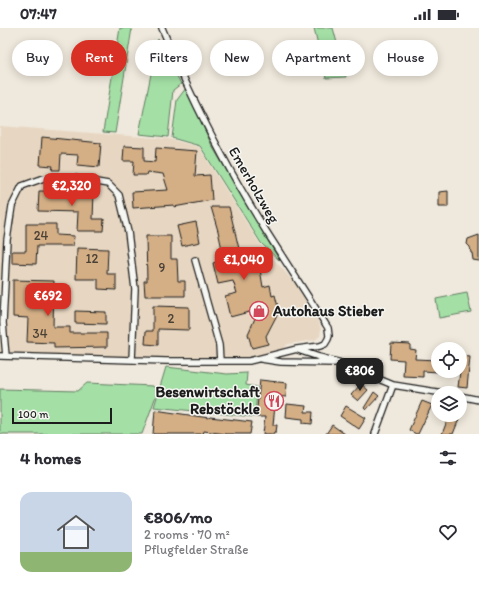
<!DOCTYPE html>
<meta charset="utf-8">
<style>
body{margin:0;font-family:Itim,sans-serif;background:#f2f2f3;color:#2b2b33;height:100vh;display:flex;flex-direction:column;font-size:15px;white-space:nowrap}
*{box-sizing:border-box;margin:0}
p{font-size:13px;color:#7c7c81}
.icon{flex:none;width:22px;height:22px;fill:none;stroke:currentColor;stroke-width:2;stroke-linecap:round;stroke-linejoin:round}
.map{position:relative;height:406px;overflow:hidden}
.details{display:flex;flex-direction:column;background:#fff;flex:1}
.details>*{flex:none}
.hud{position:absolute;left:12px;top:12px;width:455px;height:36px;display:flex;gap:8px}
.controls{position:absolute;left:431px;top:314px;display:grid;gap:8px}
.controls a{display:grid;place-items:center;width:36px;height:36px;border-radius:50%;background:#fff;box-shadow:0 2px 10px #0003;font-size:20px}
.scale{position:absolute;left:12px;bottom:10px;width:100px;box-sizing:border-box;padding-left:4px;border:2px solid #1c1c1c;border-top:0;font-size:11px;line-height:14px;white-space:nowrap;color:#1c1c1c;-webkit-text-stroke:3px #f6f6f2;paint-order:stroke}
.price{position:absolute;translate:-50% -34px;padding:0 9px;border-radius:8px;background:#d93025;color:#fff;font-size:13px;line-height:26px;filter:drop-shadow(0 1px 2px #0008)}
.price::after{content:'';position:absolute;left:50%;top:24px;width:12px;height:9px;margin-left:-6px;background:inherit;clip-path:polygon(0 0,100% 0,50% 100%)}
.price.on{background:#222;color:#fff}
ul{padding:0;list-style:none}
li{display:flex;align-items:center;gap:12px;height:100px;padding:0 20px}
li+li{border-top:1px solid #e1e1e2}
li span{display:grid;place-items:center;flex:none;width:112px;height:80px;border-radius:12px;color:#555}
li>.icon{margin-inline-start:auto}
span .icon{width:48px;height:48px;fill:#fffc;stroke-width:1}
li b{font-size:17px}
h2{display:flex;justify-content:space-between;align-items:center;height:48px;padding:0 20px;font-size:17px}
.chip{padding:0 14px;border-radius:18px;background:#fff;box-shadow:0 2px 10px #0003;font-size:14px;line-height:36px}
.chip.on{background:#d93025;color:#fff}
.status{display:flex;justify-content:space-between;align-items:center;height:28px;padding:0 20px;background:#fff;direction:ltr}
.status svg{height:11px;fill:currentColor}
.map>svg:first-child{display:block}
.built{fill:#e7d7c2}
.green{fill:#a4e0a6;stroke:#607e61}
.building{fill:#d4af86;stroke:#1c1c1c}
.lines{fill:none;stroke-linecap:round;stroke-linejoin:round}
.street-casing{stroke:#1c1c1c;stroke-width:8}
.street{stroke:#f6f6f2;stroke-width:5.5}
.labels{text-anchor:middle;stroke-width:3;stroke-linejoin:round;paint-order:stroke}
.number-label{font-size:13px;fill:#4a4136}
.street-label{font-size:15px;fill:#1c1c1c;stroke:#f6f6f2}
.poi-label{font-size:15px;font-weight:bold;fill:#1c1c1c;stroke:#f6f6f2;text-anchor:start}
</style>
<div class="status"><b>07:47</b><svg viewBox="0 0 49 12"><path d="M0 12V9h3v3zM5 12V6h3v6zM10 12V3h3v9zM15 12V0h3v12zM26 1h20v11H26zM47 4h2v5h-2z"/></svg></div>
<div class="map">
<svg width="479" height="406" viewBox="0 0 479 406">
<rect width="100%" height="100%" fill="#efe8dc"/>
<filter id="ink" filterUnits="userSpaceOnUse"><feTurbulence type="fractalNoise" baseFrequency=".025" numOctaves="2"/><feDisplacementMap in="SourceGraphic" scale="8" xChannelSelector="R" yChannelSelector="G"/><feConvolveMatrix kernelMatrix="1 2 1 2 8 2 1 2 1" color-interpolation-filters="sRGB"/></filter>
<g filter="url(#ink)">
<!-- built -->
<path class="built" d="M0 98 169 111 199 119 260 216 294 254 319 295 321 301 320 308 315 312 288 316 276 326 244 333 0 328Z"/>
<!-- green -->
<path class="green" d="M120 0H132L115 105 103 104Z
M314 0H333L346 49 326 50Z
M158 11 181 56 173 62 168 109 139 106Z
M186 60 212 118 280 233 261 215 200 118 172 110 177 72Z
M467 265 471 284 439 290 436 271Z
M166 339 227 346 247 345 246 357 257 359 255 389 154 379Z
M87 355 153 358 157 365 142 406H0V361L78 363Z"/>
<!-- building -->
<path class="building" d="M42 109 101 115 99 139 77 137 78 127 61 126 60 142H52L53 138 40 137Z
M124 118 144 119V133L155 134 156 120 197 123 195 148 210 147 212 172 174 179V177L133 180 132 164 168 162 163 146 147 144 146 147H133L134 133H123Z
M39 163 94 164 93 191H104L103 203H77L78 184 38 183Z
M448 163V179H439V164Z
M211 179H229L240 225 251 222 255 237 263 235 267 239 260 241 263 259 270 257 272 268 275 267 279 283 266 308 268 316 252 320 248 306 256 288 249 284 230 289 225 268 237 265 233 253 218 256 213 235 227 231 225 220 222 221 218 203Z
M196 194 200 214 182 218 177 198Z
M26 196H56V207L74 208 73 218H37L36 236 12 235V223H26Z
M479 207V233L473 232 472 225H471L470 219 467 216 468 211Z
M146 208H171V231H177L178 253H185V268H145L144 253H147Z
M77 220 108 221 107 246H116V262L98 261V251H76Z
M13 252 54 253 53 299H70V305H107V319L54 320V315L27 314 28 290 13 289Z
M153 278 189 279V302L158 301V317L145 316 146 303H153Z
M75 283 106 284V296L75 295Z
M391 315 410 316V321L416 322 415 331 438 332V344L423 343V349L403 348 404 332 390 331Z
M462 328 470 329 467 360 458 359Z
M260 352 287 355 286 369 276 368 273 397H277L276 404H274L273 406H263L265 389H256Z
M361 356 368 362 358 373 351 367Z
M374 364 379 368 366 382 364 380Z
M422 373 432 377 418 406H416L409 402Z
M287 376 306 378 305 384H313L312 396 303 395V391L286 389Z
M346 378 366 390 359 401 340 388Z
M155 382 209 390 210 389 252 394 250 406H226L204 403 203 406H153Z
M449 388 459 391 453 406H442Z
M332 397 345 406H326Z"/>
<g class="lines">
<defs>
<path id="street" d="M195 232 219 317 220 333
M298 322 319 329 338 334 393 357 443 365
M0 328 166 333H249L297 321 320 318 325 316 328 311 329 308 328 300C308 268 287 236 266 203 226 139 191 70 162 0
M6 328 3 295 7 212 12 178 22 158 44 150H73L108 156 119 167 128 204 135 261 132 332
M261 331 281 334 335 335
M460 368 479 372
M375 406 393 357"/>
</defs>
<!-- street casing -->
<use href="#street" class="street-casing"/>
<!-- street -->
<use href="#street" class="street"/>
</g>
</g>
<!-- icons -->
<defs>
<symbol id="shop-ring" viewBox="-11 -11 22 22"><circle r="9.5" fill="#f6f6f2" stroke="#d1495b" stroke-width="1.5"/><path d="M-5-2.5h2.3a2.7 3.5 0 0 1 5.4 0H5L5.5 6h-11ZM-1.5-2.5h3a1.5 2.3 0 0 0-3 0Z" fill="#d1495b"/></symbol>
<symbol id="restaurant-ring" viewBox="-11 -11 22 22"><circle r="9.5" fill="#f6f6f2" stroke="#d1495b" stroke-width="1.5"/><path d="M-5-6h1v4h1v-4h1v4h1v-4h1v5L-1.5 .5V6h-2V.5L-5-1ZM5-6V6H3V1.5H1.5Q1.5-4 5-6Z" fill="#d1495b"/></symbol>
</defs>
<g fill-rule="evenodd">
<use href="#shop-ring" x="248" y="272" width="22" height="22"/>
<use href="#restaurant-ring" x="263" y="362" width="22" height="22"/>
</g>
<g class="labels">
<!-- number labels -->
<g class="number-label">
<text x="41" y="212">24</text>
<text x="92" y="235">12</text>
<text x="162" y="244">9</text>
<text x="171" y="295">2</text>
<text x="40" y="310">34</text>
</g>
<!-- street labels -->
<g class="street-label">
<text transform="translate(254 157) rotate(60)" y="5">Emerholzweg</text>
</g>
<!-- poi labels -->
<g class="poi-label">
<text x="273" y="288">Autohaus Stieber</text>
<text x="260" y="369" text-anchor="end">Besenwirtschaft<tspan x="260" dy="17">Rebstöckle</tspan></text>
</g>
</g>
</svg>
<div class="controls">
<a><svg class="icon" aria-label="locate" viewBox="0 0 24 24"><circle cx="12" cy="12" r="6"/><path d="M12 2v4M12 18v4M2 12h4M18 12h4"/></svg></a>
<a><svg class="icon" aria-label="layers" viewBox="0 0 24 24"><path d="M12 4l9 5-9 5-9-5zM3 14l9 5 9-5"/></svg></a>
</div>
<div class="scale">100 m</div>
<b class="price" style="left:72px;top:179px">€2,320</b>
<b class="price" style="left:244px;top:253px">€1,040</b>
<b class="price" style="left:48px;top:289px">€692</b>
<b class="price on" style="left:360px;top:364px">€806</b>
<div class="hud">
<a class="chip">Buy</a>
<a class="chip on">Rent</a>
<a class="chip">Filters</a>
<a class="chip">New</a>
<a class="chip">Apartment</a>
<a class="chip">House</a>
</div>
</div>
<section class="details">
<h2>4 homes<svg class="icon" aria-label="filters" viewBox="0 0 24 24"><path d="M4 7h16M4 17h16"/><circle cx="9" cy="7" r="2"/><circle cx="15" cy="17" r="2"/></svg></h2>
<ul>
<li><span style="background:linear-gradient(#c9d6e8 75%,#8fb573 0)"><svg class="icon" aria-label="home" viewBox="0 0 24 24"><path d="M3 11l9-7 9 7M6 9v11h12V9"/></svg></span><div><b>€806/mo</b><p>2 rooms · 70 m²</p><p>Pflugfelder Straße</p></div><svg class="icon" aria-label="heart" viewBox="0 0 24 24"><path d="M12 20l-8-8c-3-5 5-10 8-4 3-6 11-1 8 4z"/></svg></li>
</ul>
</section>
